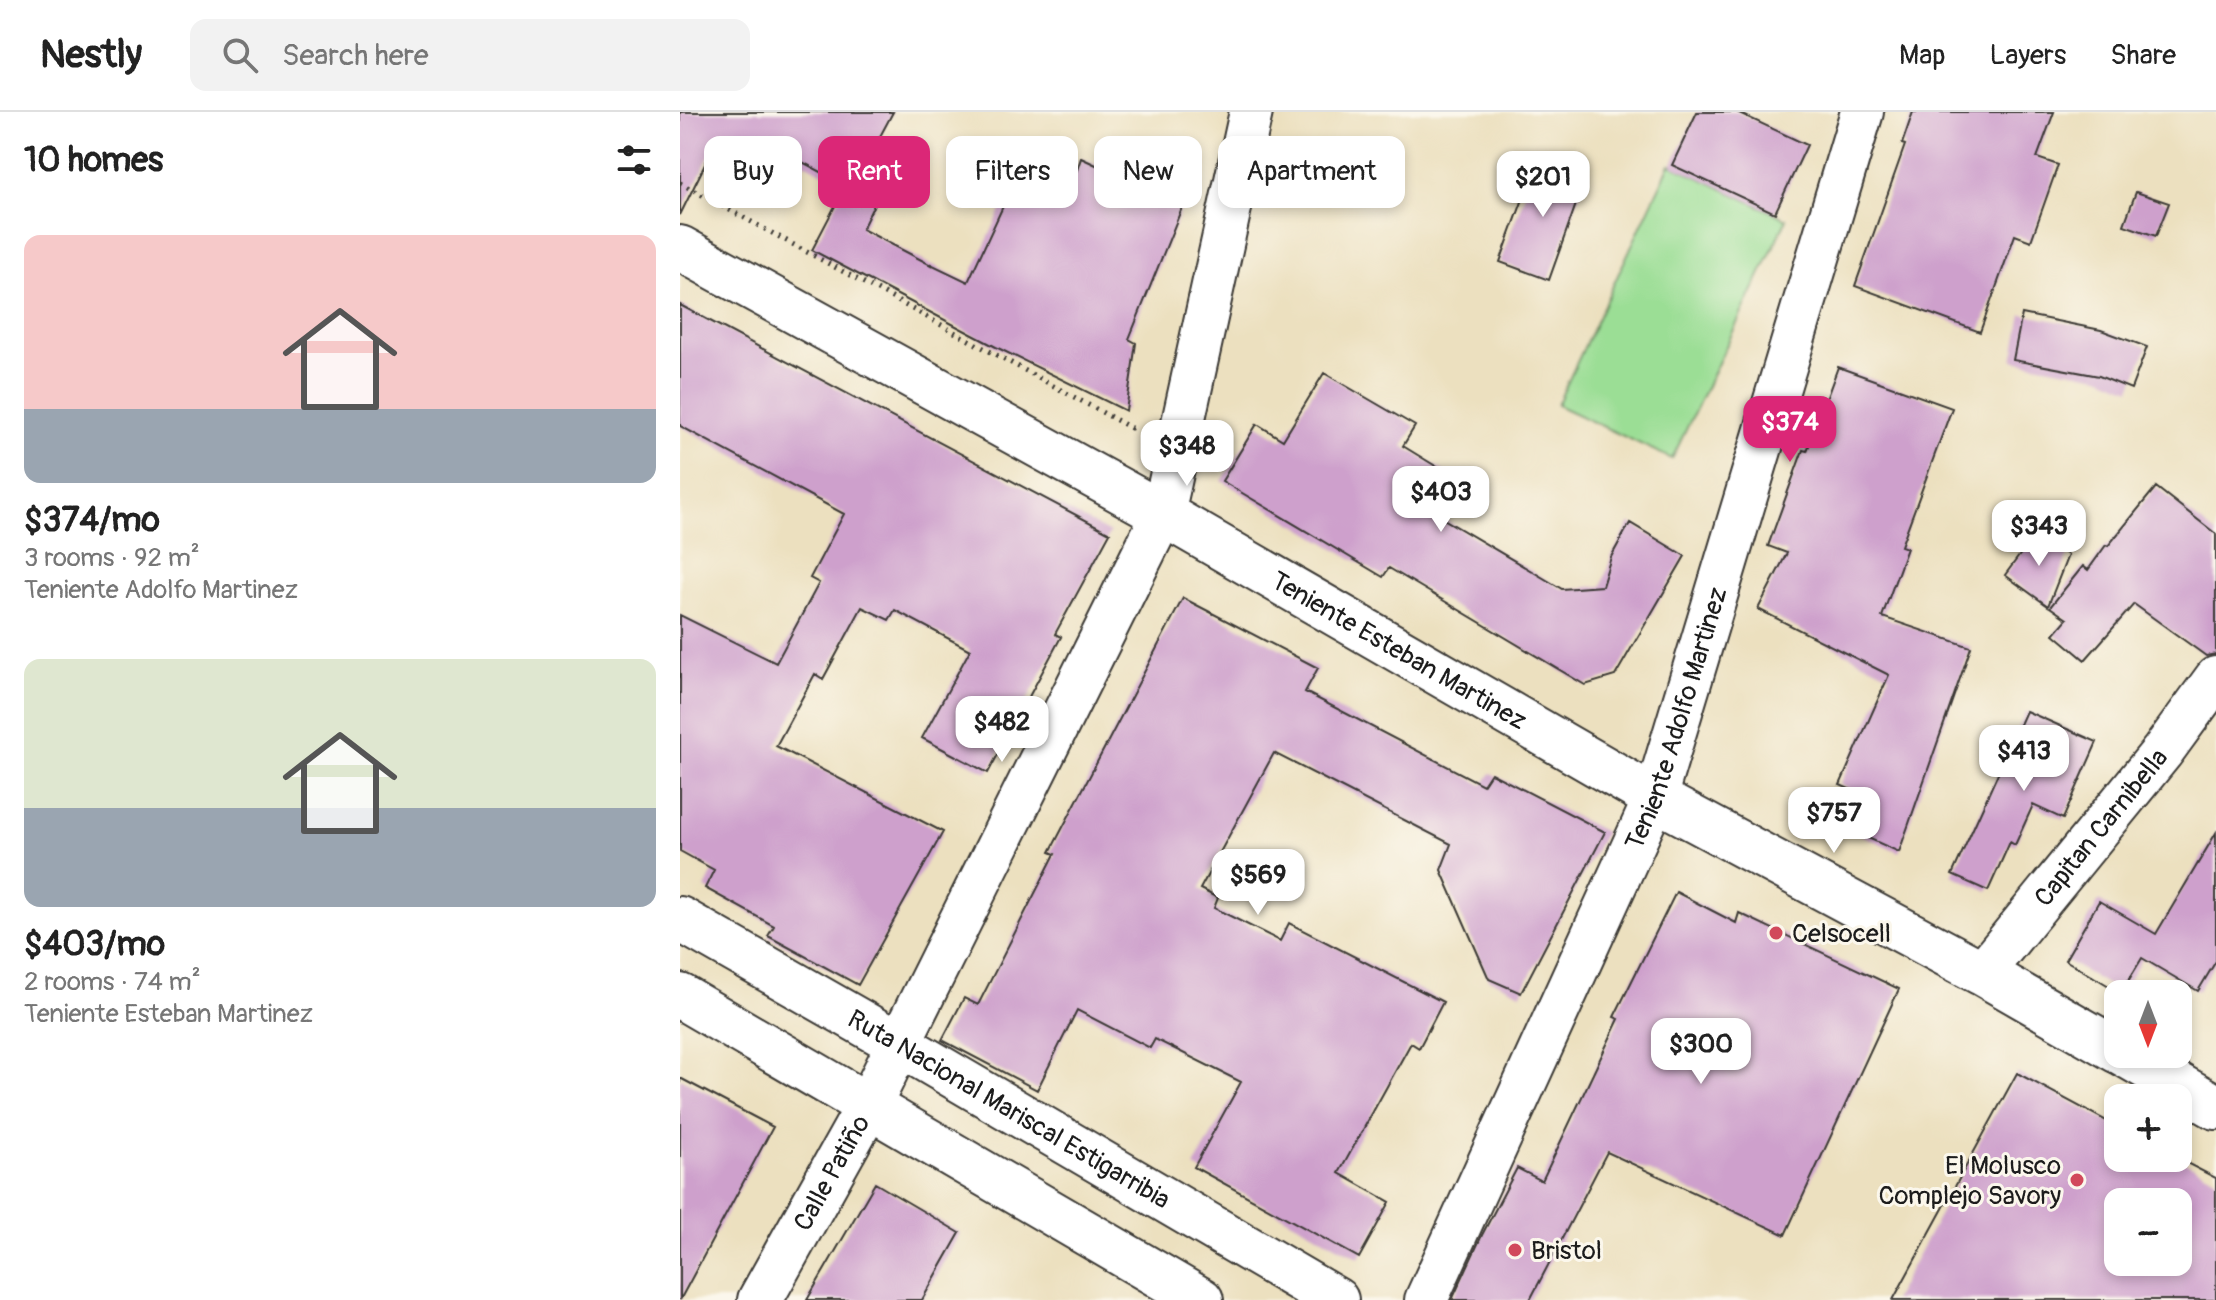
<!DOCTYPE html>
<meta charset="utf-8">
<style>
body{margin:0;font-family:Pangolin,sans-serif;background:#f2f2f2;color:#222;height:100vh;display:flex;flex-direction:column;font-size:30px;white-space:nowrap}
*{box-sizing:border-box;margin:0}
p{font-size:26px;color:#767676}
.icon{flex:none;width:44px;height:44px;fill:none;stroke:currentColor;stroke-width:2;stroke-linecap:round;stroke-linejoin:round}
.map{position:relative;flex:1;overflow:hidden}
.details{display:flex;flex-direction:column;background:#fff;width:680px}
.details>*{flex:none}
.banner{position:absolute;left:24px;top:24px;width:760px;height:72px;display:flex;gap:16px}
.needle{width:52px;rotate:180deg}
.buttons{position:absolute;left:1424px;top:868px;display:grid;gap:16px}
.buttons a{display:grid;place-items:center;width:88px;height:88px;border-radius:16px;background:#fff;box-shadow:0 4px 12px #0003;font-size:40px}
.price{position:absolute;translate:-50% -68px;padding:0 18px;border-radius:16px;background:#fff;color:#222;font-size:26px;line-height:52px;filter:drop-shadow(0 2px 4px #0008)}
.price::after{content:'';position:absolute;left:50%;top:48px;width:24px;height:18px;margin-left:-12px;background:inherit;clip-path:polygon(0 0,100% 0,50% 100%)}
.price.selected{background:#db2777;color:#fff}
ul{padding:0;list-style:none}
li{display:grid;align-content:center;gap:16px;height:424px;padding:0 24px}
li span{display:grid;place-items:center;height:248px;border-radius:16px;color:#555}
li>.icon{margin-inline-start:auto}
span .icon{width:144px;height:144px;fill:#fffc;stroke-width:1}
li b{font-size:34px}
h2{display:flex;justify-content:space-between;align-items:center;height:96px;padding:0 24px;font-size:34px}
.tag{padding:0 28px;border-radius:16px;background:#fff;box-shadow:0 4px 12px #0003;font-size:28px;line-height:72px}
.tag.selected{background:#db2777;color:#fff}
header{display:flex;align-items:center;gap:48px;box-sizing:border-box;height:112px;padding:0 40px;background:#fff;border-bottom:2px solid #e0e0e0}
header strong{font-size:38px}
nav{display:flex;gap:44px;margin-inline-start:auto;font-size:28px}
.search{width:560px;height:72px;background:#f2f2f2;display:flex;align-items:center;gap:20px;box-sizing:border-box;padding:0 28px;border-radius:16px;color:#767676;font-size:30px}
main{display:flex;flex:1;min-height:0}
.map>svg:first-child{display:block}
.pitch{fill:#9bde95;stroke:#5c7d58;stroke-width:2}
.building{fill:#cea0cc;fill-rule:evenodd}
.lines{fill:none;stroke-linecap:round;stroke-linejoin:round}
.minor-casing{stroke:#3b3934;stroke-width:46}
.tertiary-casing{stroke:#3b3934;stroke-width:48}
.primary-casing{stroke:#3b3934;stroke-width:48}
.trunk-casing{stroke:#3b3934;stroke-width:48}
.path{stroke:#3b3934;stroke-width:5;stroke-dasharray:2 6;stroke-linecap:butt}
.minor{stroke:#fff;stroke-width:42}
.tertiary{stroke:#fff;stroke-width:44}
.primary{stroke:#fff;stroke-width:44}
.trunk{stroke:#fff;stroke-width:44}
.poi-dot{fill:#d1495b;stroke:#fbf7ec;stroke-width:3}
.labels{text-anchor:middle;stroke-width:6;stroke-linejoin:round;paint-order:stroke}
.street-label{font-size:26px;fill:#1c1c1c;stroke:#fbf7ec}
.poi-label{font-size:26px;fill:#1c1c1c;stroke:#fbf7ec;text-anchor:start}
</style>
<header>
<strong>Nestly</strong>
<div class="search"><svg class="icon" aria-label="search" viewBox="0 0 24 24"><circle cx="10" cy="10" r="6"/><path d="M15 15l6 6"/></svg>Search here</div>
<nav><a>Map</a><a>Layers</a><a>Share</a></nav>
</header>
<main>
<section class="details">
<h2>10 homes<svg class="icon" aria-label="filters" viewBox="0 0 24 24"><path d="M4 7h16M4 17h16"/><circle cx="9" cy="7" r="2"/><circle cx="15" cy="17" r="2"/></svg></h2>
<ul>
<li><span style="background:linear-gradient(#f6c9c9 70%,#9aa5b1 0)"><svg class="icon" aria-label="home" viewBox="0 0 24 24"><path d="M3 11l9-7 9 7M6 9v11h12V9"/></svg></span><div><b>$374/mo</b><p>3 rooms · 92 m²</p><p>Teniente Adolfo Martinez</p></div></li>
<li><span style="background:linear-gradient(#dfe7d0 60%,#9aa5b1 0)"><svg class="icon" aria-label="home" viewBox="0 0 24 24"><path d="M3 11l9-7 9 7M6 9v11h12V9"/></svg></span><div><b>$403/mo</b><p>2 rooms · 74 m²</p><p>Teniente Esteban Martinez</p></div></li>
</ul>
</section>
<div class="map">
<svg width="1536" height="1188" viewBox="0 0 1536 1188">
<rect width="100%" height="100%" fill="#fbf7ec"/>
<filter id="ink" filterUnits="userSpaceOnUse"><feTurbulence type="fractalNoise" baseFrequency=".0125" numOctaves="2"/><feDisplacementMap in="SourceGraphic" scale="16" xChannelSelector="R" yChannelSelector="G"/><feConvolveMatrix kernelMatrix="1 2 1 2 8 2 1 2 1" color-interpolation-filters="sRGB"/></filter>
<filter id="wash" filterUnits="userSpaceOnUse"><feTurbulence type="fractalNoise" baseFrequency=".006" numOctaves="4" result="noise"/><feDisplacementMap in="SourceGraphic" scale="32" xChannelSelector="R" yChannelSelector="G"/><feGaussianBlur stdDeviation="1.8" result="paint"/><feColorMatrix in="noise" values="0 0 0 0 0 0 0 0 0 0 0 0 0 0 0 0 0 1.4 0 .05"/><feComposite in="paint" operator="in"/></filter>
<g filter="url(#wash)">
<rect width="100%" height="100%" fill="#ece0bf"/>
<!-- pitch -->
<path class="pitch" d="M990 52 1107 107 992 347 877 293Z"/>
<g id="blocks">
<!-- building -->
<path class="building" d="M0 0H213L197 30 219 41 182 117 251 153V152L288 170 350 36 397 58 401 46 503 93 449 227 456 231 446 299 316 235 132 138 166 73 94 35 81 61 32 38 0 103Z
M1017 0H1057L1127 33 1095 101 992 53Z
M1233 0H1374L1357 46 1378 53 1351 129 1335 123 1300 220 1175 174 1225 33 1222 32Z
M858 46 906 64 869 168 820 150Z
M1456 80 1489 91 1476 124 1444 113Z
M0 193 430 421 375 522 381 525 308 661 242 626 290 538 215 498 209 508 182 495 143 567 135 562 96 634 263 720 178 873 88 824 94 814 25 776 34 758 0 739V503L96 551 139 471 130 466 164 402 0 314Z
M1342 202 1421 218 1467 235 1451 277 1419 264 1333 248Z
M1158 255 1272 296 1221 434 1227 436 1202 505 1291 535 1219 740 1168 717 1183 683 1160 673 1209 563 1078 497 1107 441 1088 434 1123 338 1127 339Z
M644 261 735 314 723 334 767 361 745 396 882 477 922 474 931 445 950 411 1005 444 935 564 905 573 709 456 703 465 542 369 577 312 603 328Z
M1476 375 1536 422V542L1526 544 1454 492 1405 548 1374 522 1387 507 1370 495 1403 454 1408 458 1426 433 1428 434Z
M1356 421 1388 443 1368 494 1325 463Z
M503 486 638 556 625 580 803 673 811 661 925 720 841 881 809 867 761 758 771 732 594 641 520 777 538 786 534 796 600 829 609 811 763 890 739 936 731 931 659 1061 710 1090 679 1146 514 1055 561 970 475 927 470 936 397 898 357 978 262 928 284 886 298 893 375 742 370 740Z
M1346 599 1417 630 1383 707 1353 693 1335 733 1330 730 1308 779 1272 763Z
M1536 721V849L1518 879 1462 846 1441 881 1385 848 1419 789 1476 822Z
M996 780 1056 811 1059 801 1219 877 1105 1123 927 1040 850 1188H772L802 1123 837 1056 862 1069 939 907 934 905Z
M1337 961 1438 1015V1046H1497L1536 1066V1188H1213ZM1438 1090H1498V1150H1438Z
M0 966 93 1015 0 1188Z
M195 1071 280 1121 242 1188H127Z"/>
</g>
</g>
<g filter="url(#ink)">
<use href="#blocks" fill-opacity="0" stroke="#3b3934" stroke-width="2"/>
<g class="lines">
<defs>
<g id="minor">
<path id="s1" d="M1302 861 1482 640 1536 566"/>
<path d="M219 932 483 402 571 0"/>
<path id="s2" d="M746 1188 975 686 1182 0"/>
</g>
<g id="tertiary">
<path id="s3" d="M0 136 483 402 975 686 1302 861 1438 939"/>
<path d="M1444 942 1536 995"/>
</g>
<g id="primary">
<path id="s4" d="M80 1188 189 993 219 932"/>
</g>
<g id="trunk">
<path id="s5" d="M0 807 219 932 656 1188"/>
<path d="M0 884 521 1188"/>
</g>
</defs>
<!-- minor casing -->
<use href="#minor" class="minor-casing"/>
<!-- tertiary casing -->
<use href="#tertiary" class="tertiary-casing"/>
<!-- primary casing -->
<use href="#primary" class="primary-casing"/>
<!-- trunk casing -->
<use href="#trunk" class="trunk-casing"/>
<!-- path -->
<path class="path" d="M0 71 451 316 457 313"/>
<!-- minor -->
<use href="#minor" class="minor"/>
<!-- tertiary -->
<use href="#tertiary" class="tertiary"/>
<!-- primary -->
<use href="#primary" class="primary"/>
<!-- trunk -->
<use href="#trunk" class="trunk"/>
</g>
</g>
<!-- markers -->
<g class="poi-dot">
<circle cx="1096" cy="821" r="8"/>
<circle cx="1397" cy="1068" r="8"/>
<circle cx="835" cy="1138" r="8"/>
</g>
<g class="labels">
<!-- street labels -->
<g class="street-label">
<text dy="9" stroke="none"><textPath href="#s3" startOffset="824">Teniente Esteban Martinez</textPath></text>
<text dy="9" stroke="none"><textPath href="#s2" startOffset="634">Teniente Adolfo Martinez</textPath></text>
<text dy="9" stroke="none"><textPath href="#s1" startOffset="188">Capitan Carnibella</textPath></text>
<text dy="9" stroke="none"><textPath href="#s5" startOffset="380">Ruta Nacional Mariscal Estigarribia</textPath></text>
<text dy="9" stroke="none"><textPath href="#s4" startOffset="146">Calle Patiño</textPath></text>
</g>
<!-- poi labels -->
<g class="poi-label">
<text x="1112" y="830">Celsocell</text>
<text x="1381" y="1062" text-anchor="end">El Molusco<tspan x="1381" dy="30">Complejo Savory</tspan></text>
<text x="851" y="1147">Bristol</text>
</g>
</g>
</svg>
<div class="buttons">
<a><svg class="needle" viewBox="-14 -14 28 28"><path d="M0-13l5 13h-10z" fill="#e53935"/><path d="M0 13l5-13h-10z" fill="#767676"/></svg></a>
<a>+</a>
<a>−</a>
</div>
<b class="price" style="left:863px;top:107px">$201</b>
<b class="price selected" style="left:1110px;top:352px">$374</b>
<b class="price" style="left:507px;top:376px">$348</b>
<b class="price" style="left:761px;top:422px">$403</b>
<b class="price" style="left:1359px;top:456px">$343</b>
<b class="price" style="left:322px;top:652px">$482</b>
<b class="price" style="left:1344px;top:681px">$413</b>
<b class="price" style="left:1154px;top:743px">$757</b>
<b class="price" style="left:578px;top:805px">$569</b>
<b class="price" style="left:1021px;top:974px">$300</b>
<div class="banner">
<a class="tag">Buy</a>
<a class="tag selected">Rent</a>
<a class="tag">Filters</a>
<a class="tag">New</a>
<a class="tag">Apartment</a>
</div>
</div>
</main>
